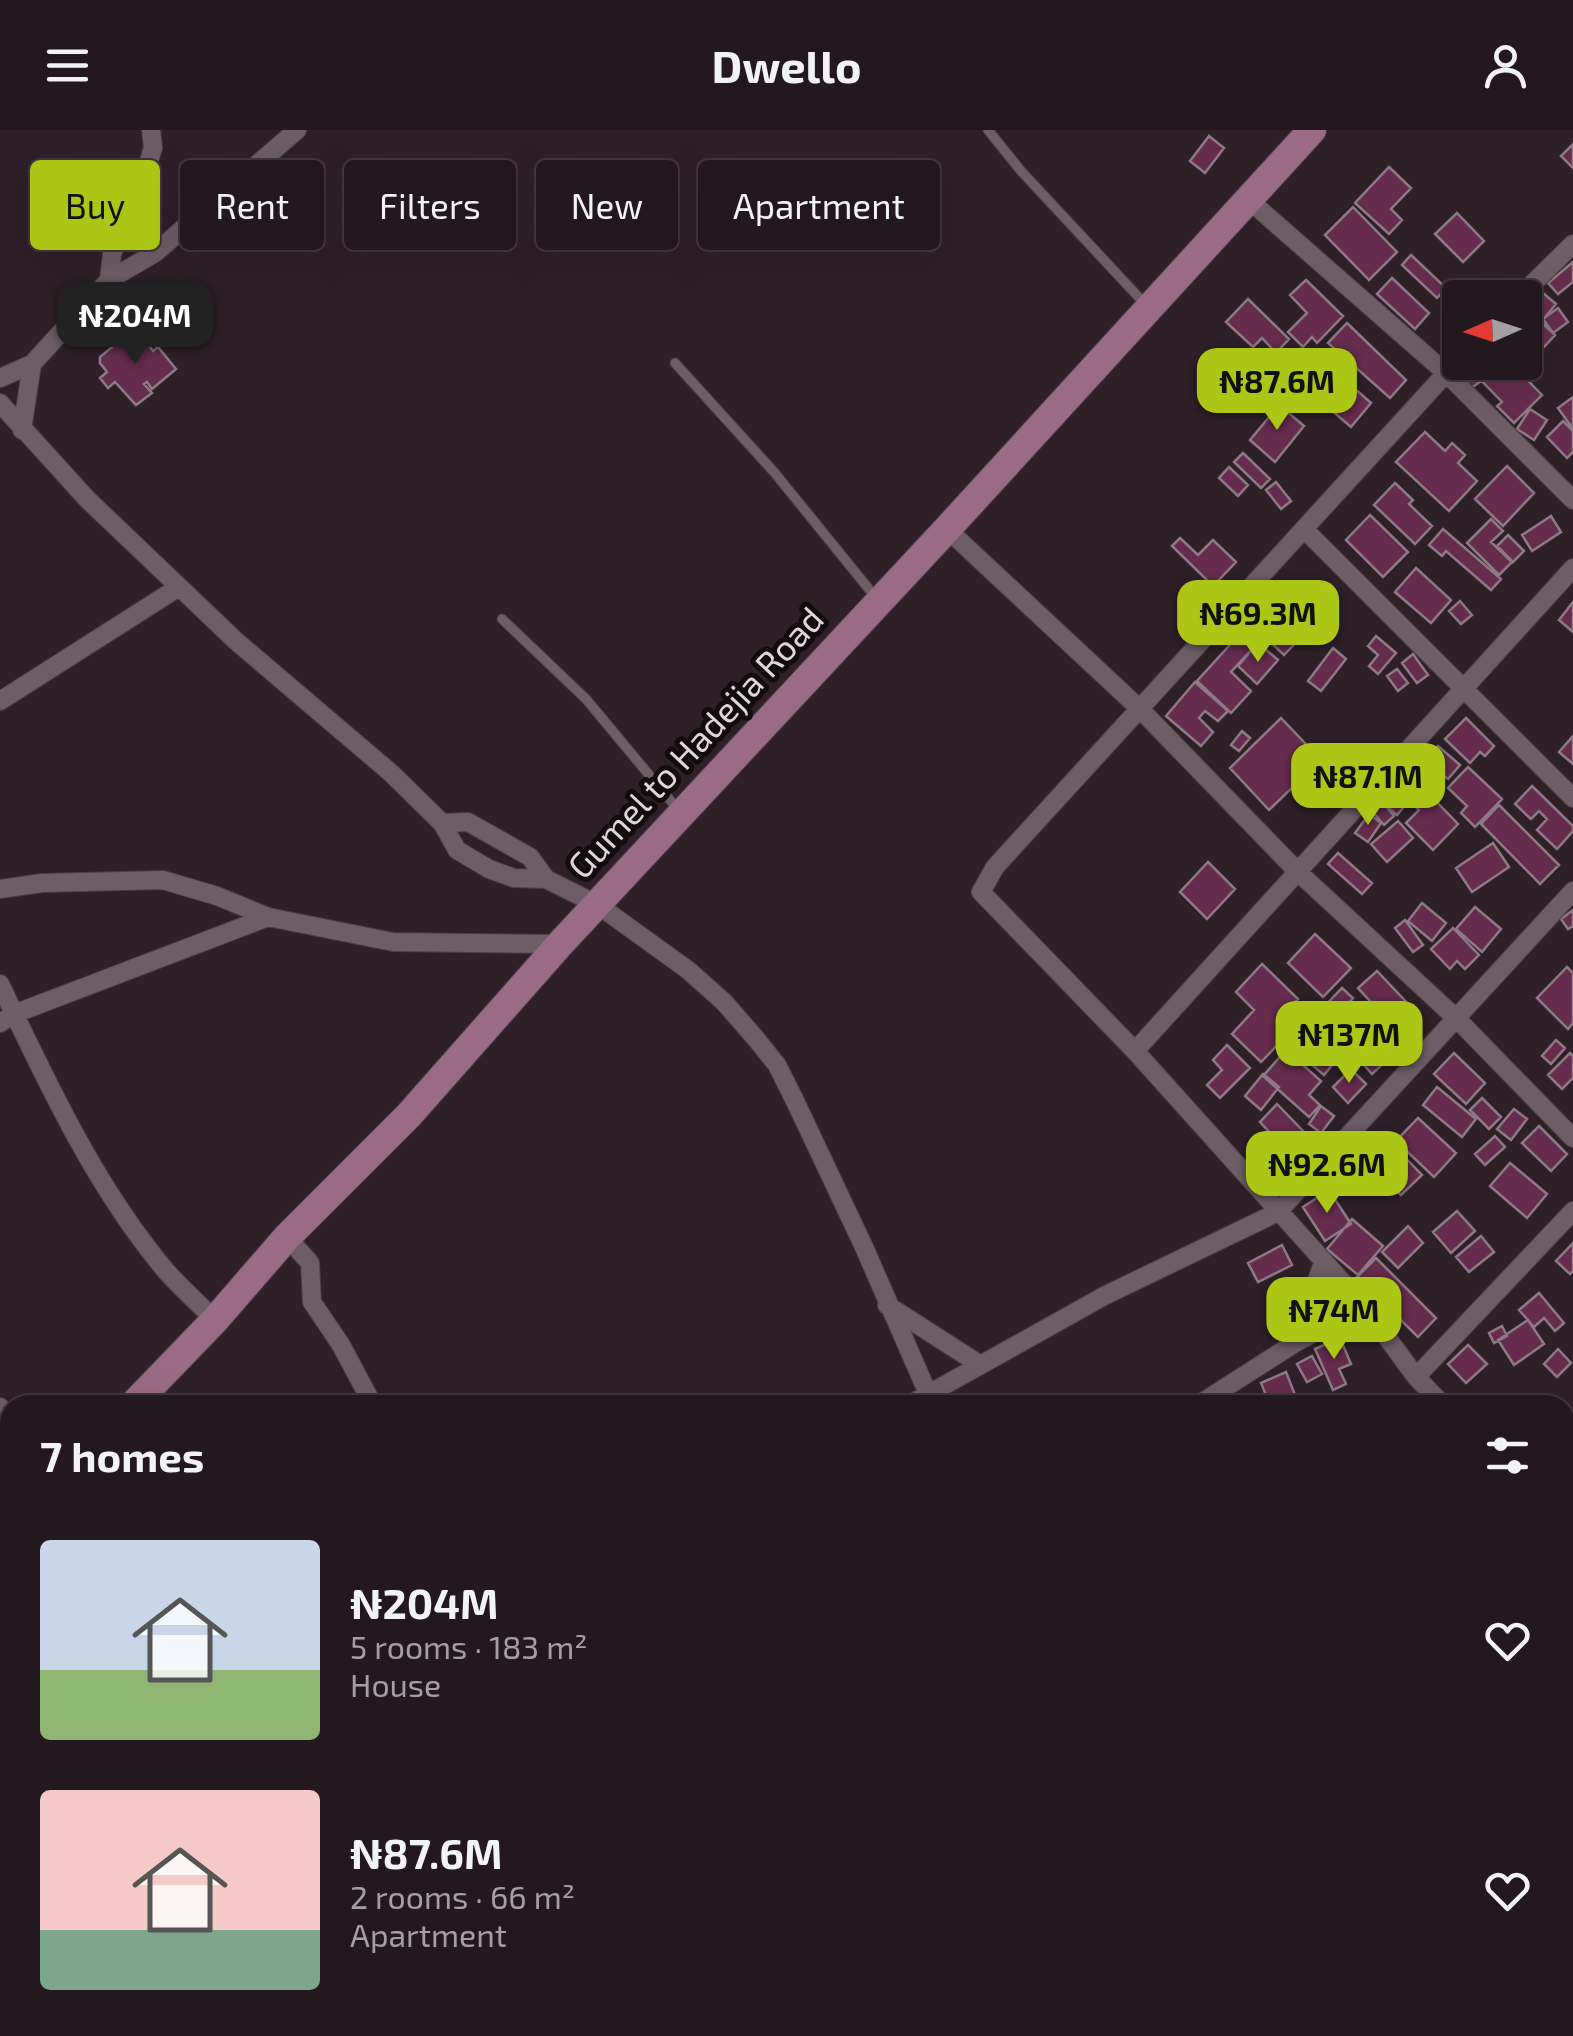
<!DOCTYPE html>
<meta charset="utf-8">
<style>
body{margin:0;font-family:"Exo 2",sans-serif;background:#2b2127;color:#f1f3f6;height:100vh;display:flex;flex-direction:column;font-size:38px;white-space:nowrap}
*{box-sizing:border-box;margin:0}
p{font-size:32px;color:#a3a0a4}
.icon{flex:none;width:55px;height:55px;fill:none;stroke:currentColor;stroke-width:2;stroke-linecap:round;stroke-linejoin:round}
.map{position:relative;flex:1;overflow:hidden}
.side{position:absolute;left:0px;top:1265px;width:1575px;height:642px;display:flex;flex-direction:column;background:#23181e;border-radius:30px 30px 0 0;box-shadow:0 10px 40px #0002,0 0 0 2px #40373c}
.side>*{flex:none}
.banner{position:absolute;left:30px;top:30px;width:1000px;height:90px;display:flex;gap:20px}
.needle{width:65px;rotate:267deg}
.tools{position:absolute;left:1442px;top:150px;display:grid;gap:20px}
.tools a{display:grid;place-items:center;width:100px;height:100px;border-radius:10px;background:#23181e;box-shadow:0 10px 40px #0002,0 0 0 2px #40373c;font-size:50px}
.price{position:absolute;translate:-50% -85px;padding:0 22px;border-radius:20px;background:#abc615;color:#111;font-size:32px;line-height:65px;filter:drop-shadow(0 2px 5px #0008)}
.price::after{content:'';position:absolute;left:50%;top:60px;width:30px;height:22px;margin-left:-15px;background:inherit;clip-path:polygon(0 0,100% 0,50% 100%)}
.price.active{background:#222;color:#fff}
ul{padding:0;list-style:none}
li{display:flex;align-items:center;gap:30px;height:250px;padding:0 40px}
li span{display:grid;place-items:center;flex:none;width:280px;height:200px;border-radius:10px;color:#555}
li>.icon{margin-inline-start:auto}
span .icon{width:120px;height:120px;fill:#fffc;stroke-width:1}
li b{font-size:42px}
h2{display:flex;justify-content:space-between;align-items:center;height:120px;padding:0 40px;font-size:42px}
.chip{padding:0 35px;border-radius:10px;background:#23181e;box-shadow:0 10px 40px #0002,0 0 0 2px #40373c;font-size:35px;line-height:90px}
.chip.active{background:#abc615;color:#111}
header{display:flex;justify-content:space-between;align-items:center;height:130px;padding:0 40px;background:#23181e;font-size:45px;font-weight:700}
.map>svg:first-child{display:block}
.building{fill:#662c4e;stroke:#8d7a83;stroke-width:2.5}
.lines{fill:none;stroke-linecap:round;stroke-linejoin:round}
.lane-casing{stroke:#4b3e45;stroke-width:11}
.street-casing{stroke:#4b3e45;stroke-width:20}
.primary-casing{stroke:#4b3e45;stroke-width:30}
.lane{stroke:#6f5d66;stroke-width:9}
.street{stroke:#6f5d66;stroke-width:18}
.primary{stroke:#9a6b84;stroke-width:28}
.labels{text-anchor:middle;stroke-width:10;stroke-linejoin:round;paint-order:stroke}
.street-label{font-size:35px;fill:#dfd5da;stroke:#130c0f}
</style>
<header><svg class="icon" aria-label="menu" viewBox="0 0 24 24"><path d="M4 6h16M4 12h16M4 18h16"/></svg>Dwello<svg class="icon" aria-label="person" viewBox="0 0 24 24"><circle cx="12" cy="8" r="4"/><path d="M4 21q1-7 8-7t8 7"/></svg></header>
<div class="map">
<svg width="1573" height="1906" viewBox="0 0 1573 1906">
<rect width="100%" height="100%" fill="#2f2028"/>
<!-- building -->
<path class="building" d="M1209 6 1224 18 1205 43 1190 31Z
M1573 14V38L1561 26Z
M1389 37 1411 58 1391 79 1402 90 1389 104 1355 73Z
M1353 77 1397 122 1369 150 1325 105Z
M1457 83 1484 111 1463 132 1435 104Z
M1411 125 1446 158 1437 168 1402 135Z
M1573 132V152L1558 164 1548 153Z
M1392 148 1429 183 1415 199 1377 164Z
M1306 150 1343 186 1317 213 1312 207 1303 217 1288 202 1307 183 1290 165Z
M1543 163 1556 174 1541 192 1528 182Z
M1248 169 1289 209 1276 223 1262 208 1253 217 1226 192Z
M1558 178 1568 192 1553 203 1543 189Z
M1541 192 1555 205 1544 217 1530 204Z
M1347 193 1406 250 1390 268 1328 213Z
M130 202 141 214 145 210 153 221 158 217 176 239 152 259 147 252 144 254 152 263 136 275 115 252 108 258 100 248 107 242 100 233V227Z
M1300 219 1308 227 1287 251 1269 235 1278 224 1288 233Z
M1480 232H1510L1542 265 1514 293 1497 276 1502 272 1472 241Z
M1309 233 1321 239 1307 265 1295 259Z
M1469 235 1481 251 1470 259 1458 244Z
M1337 243 1371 273 1351 297 1316 267Z
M1573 267V299L1558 278Z
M1279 275 1304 296 1275 332 1250 310Z
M1530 279 1547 290 1534 310 1517 299Z
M1563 291 1573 301V322L1567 328 1547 307Z
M1425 302 1445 321 1452 313 1465 325 1458 333 1477 351 1449 381 1396 332Z
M1243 323 1270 349 1261 358 1234 332Z
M1507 336 1534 363 1503 396 1475 369Z
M1229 337 1248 355 1238 366 1219 348Z
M1276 352 1291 371 1281 379 1266 360Z
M1395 353 1413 370 1409 374 1432 396 1415 414 1374 375Z
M1370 385 1408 422 1383 447 1346 410Z
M1551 386 1561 402 1532 421 1522 405Z
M1491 389 1503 401 1491 412 1512 432 1499 445 1467 413Z
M1443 399 1501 449 1491 460 1446 421 1442 426 1429 415Z
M1508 405 1524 421 1513 432 1497 416Z
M1180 408 1198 425 1213 410 1236 432 1213 456 1172 416Z
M1416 438 1451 470 1431 493 1395 462Z
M1278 463 1291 475 1278 489 1287 497 1296 487 1309 499 1284 525 1250 493Z
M1296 465 1315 480 1308 489 1289 474Z
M1460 471 1472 485 1461 494 1449 481Z
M1573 472V502L1559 490Z
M1249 494 1263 507 1231 542 1251 561 1231 583 1197 551Z
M1376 506 1396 523 1378 544 1369 536 1378 525 1368 516Z
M1333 518 1346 529 1321 561 1308 551Z
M1265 519 1278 530 1257 554 1238 536 1251 521 1258 527Z
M1413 524 1428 545 1417 553 1402 533Z
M1397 539 1408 553 1398 561 1387 546Z
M1195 552 1228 581 1218 591 1205 581 1199 588 1213 602 1201 616 1166 586Z
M1281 588 1321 630 1269 680 1230 638Z
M1466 588 1494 616 1485 626 1480 622 1470 633 1445 609Z
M1242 601 1250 608 1239 621 1231 615Z
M1573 606V634L1559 622Z
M1438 616 1460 635 1448 649 1426 631Z
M1468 637 1502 669 1475 697 1461 683 1467 676 1448 658Z
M1411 642 1424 653 1397 685 1384 674Z
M1532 656 1573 696V701L1557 719 1537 700 1547 689 1539 681 1531 689 1515 674Z
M1426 661 1458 694 1433 720 1406 693 1419 680 1413 674Z
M1383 673 1394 686 1384 695 1373 682Z
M1499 675 1559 735 1540 754 1481 694Z
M1369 684 1381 693 1368 712 1355 703Z
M1398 691 1413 708 1387 732 1371 714Z
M1493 713 1509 737 1472 762 1456 738Z
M1338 723 1372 753 1362 764 1328 734Z
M1208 732 1235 759 1207 789 1180 762Z
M1422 773 1446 793 1432 811 1408 791Z
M1475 777 1501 799 1482 822 1456 799Z
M1573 780V796L1568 799 1561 789Z
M1405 790 1423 815 1413 822 1395 798Z
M1453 798 1479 825 1465 839 1457 831 1450 839 1431 819Z
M1315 804 1351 838 1323 867 1288 833Z
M1262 834 1298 869 1291 877 1303 889 1261 932 1232 904 1254 880 1236 862Z
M1567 837 1573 843V893L1568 899 1537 868Z
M1377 841 1411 877 1392 895 1358 858Z
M1342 858 1353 868 1332 891 1321 880Z
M1315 889 1347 917 1324 945 1291 917Z
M1371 896 1395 923 1372 944 1348 917Z
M1556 910 1565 918 1551 934 1542 926Z
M1227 915 1250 938 1220 968 1207 955 1222 940 1213 930Z
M1286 920 1321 951 1309 965 1320 975 1309 987 1263 946Z
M1454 923 1485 953 1466 974 1434 944Z
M1570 923 1573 926V948L1562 959 1548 945Z
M1351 939 1366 954 1348 973 1333 957Z
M1263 944 1279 957 1261 980 1245 966Z
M1437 957 1476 989 1462 1007 1423 975Z
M1482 968 1501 987 1489 999 1470 980Z
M1277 974 1305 1003 1287 1021 1260 992Z
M1321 976 1334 986 1321 1003 1309 994Z
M1514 979 1527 989 1511 1010 1497 999Z
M1418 988 1456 1023 1434 1047 1396 1011Z
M1539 996 1567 1024 1551 1041 1522 1013Z
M1495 1006 1505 1017 1485 1035 1475 1024Z
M1392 1014 1422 1045 1401 1065 1371 1035Z
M1510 1033 1547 1064 1527 1088 1490 1056Z
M1329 1060 1351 1094 1325 1111 1303 1077Z
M1457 1081 1475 1101 1451 1123 1433 1102Z
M1352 1089 1383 1116 1358 1145 1327 1119Z
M1408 1096 1423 1113 1398 1138 1382 1122Z
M1481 1106 1494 1122 1469 1142 1456 1127Z
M1573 1113V1141L1570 1144 1556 1131Z
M1282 1115 1292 1135 1258 1152 1248 1133Z
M1376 1128 1436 1188 1418 1207 1357 1147Z
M1539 1163 1564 1193 1555 1201 1544 1188 1534 1197 1519 1180Z
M1528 1190 1544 1214 1514 1235 1498 1210Z
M1502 1196 1507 1206 1494 1213 1489 1203Z
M1340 1208 1351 1234 1339 1239 1346 1254 1333 1260 1315 1219Z
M1468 1215 1487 1234 1466 1253 1448 1234Z
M1558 1219 1571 1233 1557 1247 1544 1234Z
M1312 1226 1322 1244 1307 1252 1297 1234Z
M1286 1242 1299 1275H1270L1261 1253Z
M1573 1364V1389L1565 1382V1374Z
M1570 1416 1573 1418V1436L1565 1430Z
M1568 1463 1573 1467V1482L1565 1493V1467Z
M1569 1490 1573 1492 1572 1509 1565 1505Z
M1570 1608 1573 1610V1646L1565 1642V1618Z
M1571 1642 1573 1670 1565 1673V1644Z
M1573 1671V1693L1565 1702V1679Z
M1565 1708 1573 1716V1724L1566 1731Z
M1338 1898H1360L1352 1906H1347Z"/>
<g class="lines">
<defs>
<path id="lane" d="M988 0 1021 41 1146 175
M675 233 774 342 877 469
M502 489 586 569 680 682"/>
<path id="street" d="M1249 70 1446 243 1573 370
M109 150 155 123 297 0
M1518 168 1573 114
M0 248 32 234 109 150 112 124 122 101 127 74 135 53 148 34 153 18 151 0
M0 273 87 369 236 511 391 643 442 693 457 720 489 739 514 748 546 749
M22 300 32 234
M947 399 1140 579 1298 742 1457 889 1573 1008
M1304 399 1573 668
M0 571 179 457
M442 693 468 692 530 727 546 749 598 775 688 840 724 872 757 910 777 935 796 973 864 1117 933 1275
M0 759 42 753 163 750 217 766 268 787 393 812 560 814
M0 854C47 952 95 1057 166 1141 181 1158 199 1174 215 1190
M0 893 14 884 268 787
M1135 921 1573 438
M287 1107 310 1133 312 1172 341 1215 373 1275
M887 1175 979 1234
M1295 1213 1323 1133
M1416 1247 1573 1081
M909 1275 1104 1166 1278 1082 1573 761
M1198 1275 1295 1213 1364 1176
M1443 1275 1416 1247 1364 1176 1135 921 981 762 995 737 1460 228
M0 1277 10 1287
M1565 1338 1573 1331
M1565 1353 1573 1355
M1565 1579 1573 1571
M1565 1783 1573 1777
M311 1898 316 1906
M547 1898 551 1906
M990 1898 995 1906
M1208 1898 1213 1906
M1397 1898 1400 1906
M1508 1898 1512 1906
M777 1906 803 1898
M1128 1906 1143 1898
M1416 1906 1426 1898"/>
<path id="primary" d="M133 1275 215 1190 287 1107 409 985 560 814 947 399 1312 0
M0 1418 10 1407"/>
</defs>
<!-- lane casing -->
<use href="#lane" class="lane-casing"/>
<!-- street casing -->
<use href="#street" class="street-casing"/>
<!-- primary casing -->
<use href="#primary" class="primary-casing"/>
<!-- lane -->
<use href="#lane" class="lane"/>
<!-- street -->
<use href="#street" class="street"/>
<!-- primary -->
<use href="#primary" class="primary"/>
</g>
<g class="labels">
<!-- street labels -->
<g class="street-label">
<text transform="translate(696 613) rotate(-47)" y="12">Gumel to Hadejia Road</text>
</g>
</g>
</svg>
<div class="tools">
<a><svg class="needle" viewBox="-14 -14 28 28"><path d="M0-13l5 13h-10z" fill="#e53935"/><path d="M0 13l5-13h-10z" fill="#a3a0a4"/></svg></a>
</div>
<b class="price active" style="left:135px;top:237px">₦204M</b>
<b class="price" style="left:1277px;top:303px">₦87.6M</b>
<b class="price" style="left:1258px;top:535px">₦69.3M</b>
<b class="price" style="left:1368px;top:698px">₦87.1M</b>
<b class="price" style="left:1349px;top:956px">₦137M</b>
<b class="price" style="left:1327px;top:1086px">₦92.6M</b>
<b class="price" style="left:1334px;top:1232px">₦74M</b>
<div class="banner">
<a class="chip active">Buy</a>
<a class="chip">Rent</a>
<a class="chip">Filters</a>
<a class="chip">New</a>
<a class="chip">Apartment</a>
</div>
<section class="side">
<h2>7 homes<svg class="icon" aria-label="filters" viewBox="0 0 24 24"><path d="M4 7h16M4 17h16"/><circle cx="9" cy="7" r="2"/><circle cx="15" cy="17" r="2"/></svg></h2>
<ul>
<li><span style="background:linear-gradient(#c9d6e8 65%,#8fb573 0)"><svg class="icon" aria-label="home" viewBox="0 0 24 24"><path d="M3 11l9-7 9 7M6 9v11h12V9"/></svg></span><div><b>₦204M</b><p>5 rooms · 183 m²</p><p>House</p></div><svg class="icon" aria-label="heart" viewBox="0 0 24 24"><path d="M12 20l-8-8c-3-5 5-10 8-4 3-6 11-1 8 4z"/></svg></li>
<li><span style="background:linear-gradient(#f6c9c9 70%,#7fa58c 0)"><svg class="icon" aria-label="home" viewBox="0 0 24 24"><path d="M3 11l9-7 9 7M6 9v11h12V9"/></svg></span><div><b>₦87.6M</b><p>2 rooms · 66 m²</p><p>Apartment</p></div><svg class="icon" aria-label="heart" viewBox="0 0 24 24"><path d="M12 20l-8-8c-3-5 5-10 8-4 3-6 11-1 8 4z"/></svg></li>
</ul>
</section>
</div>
